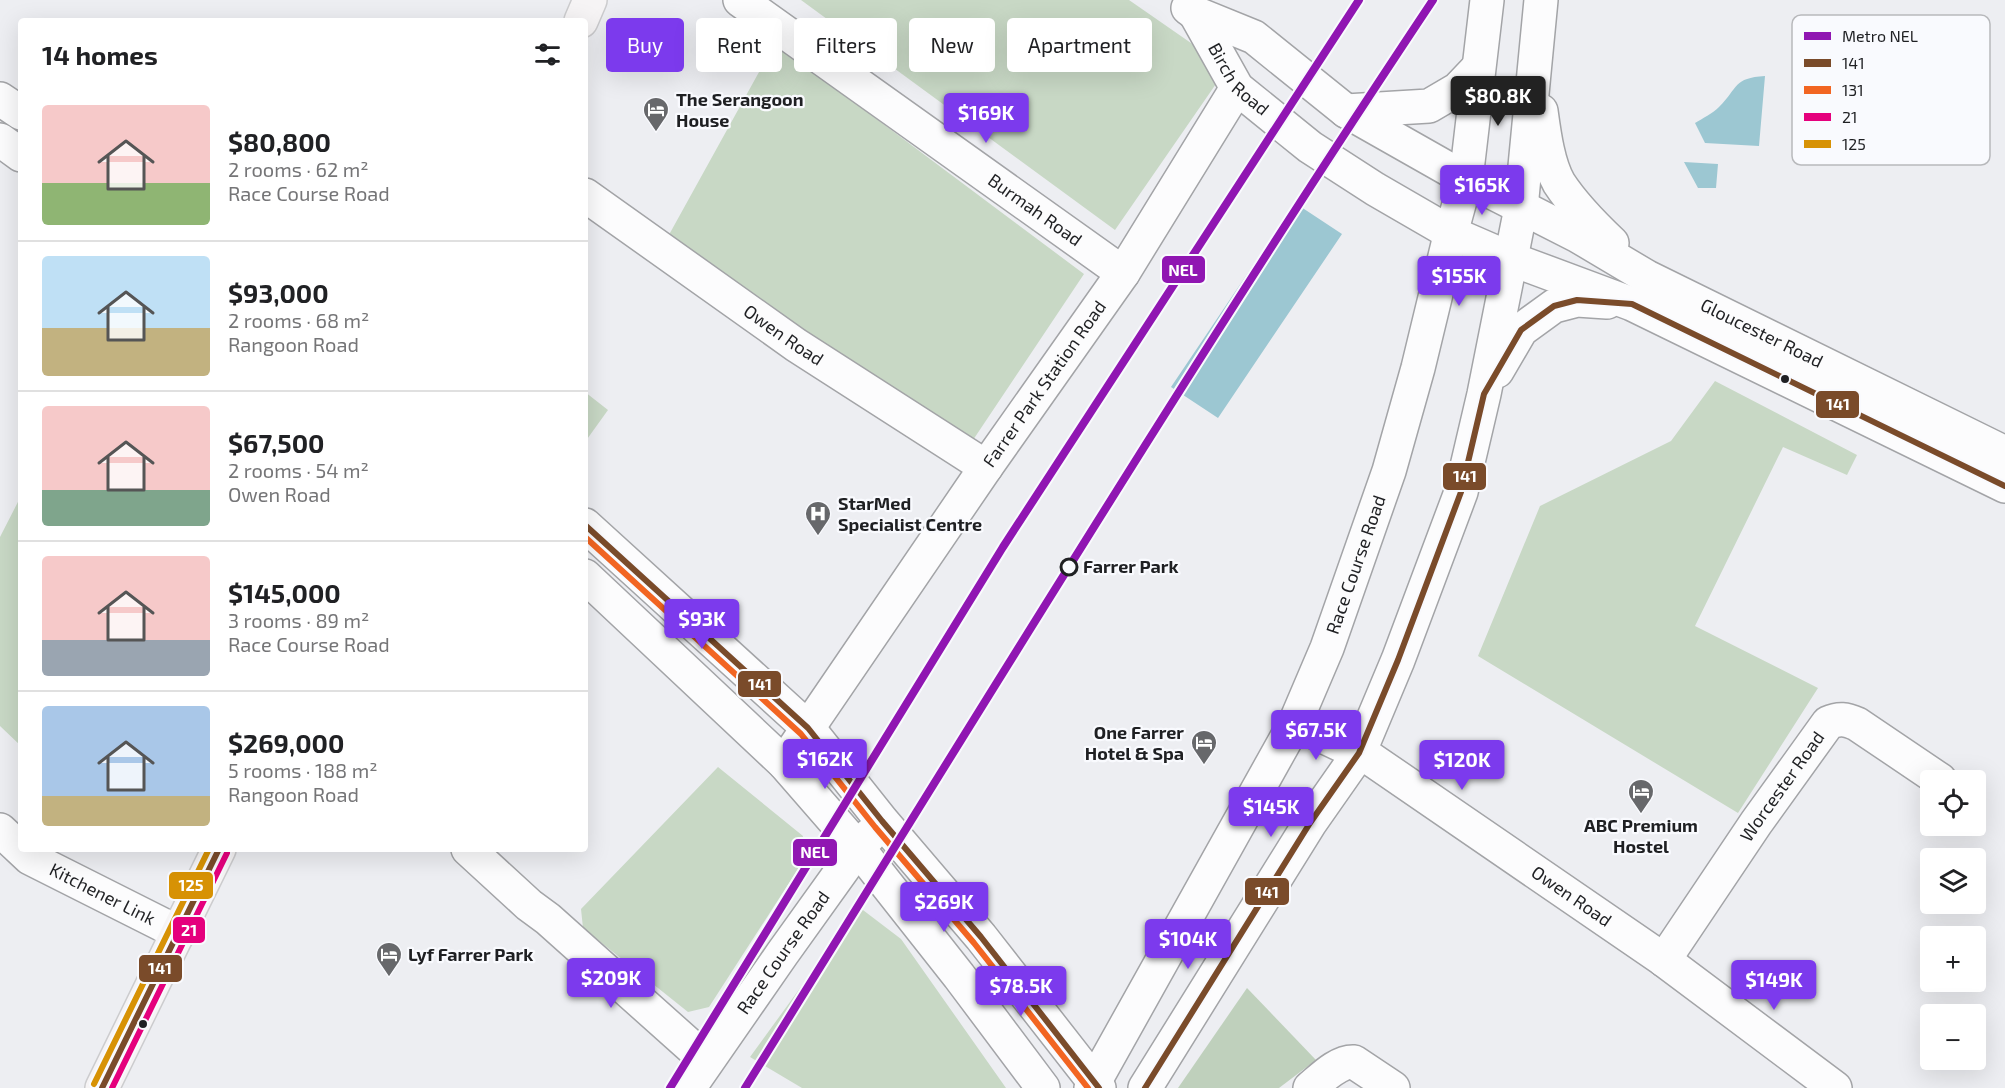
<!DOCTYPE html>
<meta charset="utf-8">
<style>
body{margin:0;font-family:"Exo 2",sans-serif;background:#f2f2f2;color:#202124;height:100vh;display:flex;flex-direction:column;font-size:22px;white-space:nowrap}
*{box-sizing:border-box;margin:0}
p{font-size:20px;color:#757577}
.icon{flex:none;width:33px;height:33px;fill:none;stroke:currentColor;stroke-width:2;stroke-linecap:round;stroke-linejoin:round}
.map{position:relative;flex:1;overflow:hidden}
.sheet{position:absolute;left:18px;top:18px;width:570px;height:834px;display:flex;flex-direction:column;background:#fff;border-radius:6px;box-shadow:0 6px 24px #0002}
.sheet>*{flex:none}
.hud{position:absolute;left:606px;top:18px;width:570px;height:54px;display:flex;gap:12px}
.controls{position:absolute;left:1920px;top:770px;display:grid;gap:12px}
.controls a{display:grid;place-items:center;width:66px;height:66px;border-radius:6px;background:#fff;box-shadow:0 6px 24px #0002;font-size:30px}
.price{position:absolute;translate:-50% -51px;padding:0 14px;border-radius:6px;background:#7c3aed;color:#fff;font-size:20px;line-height:39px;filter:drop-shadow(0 2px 3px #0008)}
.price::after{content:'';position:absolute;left:50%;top:36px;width:18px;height:14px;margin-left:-9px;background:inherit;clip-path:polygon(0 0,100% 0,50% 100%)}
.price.current{background:#222;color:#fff}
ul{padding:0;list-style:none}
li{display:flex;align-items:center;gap:18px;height:150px;padding:0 24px}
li+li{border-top:2px solid #e0e0e0}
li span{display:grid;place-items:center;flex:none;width:168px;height:120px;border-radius:6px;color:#555}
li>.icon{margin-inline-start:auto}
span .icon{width:72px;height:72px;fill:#fffc;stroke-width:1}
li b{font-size:26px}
h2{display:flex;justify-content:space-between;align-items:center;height:72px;padding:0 24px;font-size:26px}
.pill{padding:0 21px;border-radius:6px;background:#fff;box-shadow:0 6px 24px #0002;font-size:21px;line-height:54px}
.pill.current{background:#7c3aed;color:#fff}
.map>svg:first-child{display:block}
.green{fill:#c8d8c5}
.forest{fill:#bfd0bc}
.water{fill:#9cc7d2}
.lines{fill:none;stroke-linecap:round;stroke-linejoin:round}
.minor-casing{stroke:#a3a4a7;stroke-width:36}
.major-casing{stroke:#ccccce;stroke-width:36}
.minor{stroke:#fcfcfd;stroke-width:33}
.major{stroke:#f6f4f5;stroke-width:33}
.bus-1-casing{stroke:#f9fafe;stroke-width:10}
.bus-2-casing{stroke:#f9fafe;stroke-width:10}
.bus-3-casing{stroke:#f9fafe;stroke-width:10}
.bus-4-casing{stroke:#f9fafe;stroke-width:10}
.bus-1{stroke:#7a4b2a;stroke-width:6}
.bus-2{stroke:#f26522;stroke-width:6}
.bus-3{stroke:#e5007d;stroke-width:6}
.bus-4{stroke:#d79205;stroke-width:6}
.metro-1-casing{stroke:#f9fafe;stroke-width:12}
.metro-1{stroke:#9016b2;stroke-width:8}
.bus-dot{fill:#1f2023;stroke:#f9fafe;stroke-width:2}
.stop-dot{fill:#f9fafe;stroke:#1f2023;stroke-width:3}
.labels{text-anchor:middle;stroke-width:4.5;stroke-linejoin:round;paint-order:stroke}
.street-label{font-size:18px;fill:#1f2023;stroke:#f9fafe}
.poi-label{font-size:18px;font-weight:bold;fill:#1f2023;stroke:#f9fafe;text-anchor:start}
.stop-label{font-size:18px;font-weight:bold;fill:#1f2023;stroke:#f9fafe;text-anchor:start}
.key{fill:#f9fafe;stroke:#b8b9bc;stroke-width:1.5}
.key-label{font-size:16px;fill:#1f2023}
.line-badge{stroke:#f9fafe;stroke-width:2}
.badge-label{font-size:16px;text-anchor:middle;font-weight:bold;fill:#fff}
</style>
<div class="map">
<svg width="2005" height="1088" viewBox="0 0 2005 1088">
<rect width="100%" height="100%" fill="#edeef2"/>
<!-- green -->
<path class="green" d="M801 0H1129L1227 68 1115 230Z
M775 43 1084 274 967 449 665 242Z
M1715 381 1857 455 1847 475 1783 447 1695 626 1818 688 1738 813 1478 656 1540 506 1671 441Z
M585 392 608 410 585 442Z
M21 496V746L0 726V537Z
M718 767 803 836 800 866 709 1007 688 1012 583 928 581 909Z
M859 907 901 939 1006 1088H802L750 1057Z"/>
<!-- forest -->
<path class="forest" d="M1247 988 1316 1060 1279 1088H1178Z"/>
<!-- water -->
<path class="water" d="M1765 76 1759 146 1705 143 1695 123C1703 118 1712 114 1719 107 1739 87 1733 78 1765 76Z
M1684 162 1718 164 1716 188H1698Z
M1295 203 1342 234 1218 418 1171 387Z"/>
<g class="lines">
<defs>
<g id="minor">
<path id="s1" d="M740 0 1123 273"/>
<path id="s2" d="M1188 8 1195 13 1254 37 1346 111 1466 179 1578 236 1647 277 2005 453"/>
<path id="s3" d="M1195 13 1237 88 1310 147 1375 189 1451 233 1511 259 1632 304 2005 486"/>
<path d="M0 99 21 113"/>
<path d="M1346 111 1429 106 1458 89 1478 68"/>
<path d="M1541 111C1544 133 1548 164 1559 183 1574 206 1593 225 1612 243"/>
<path d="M0 140 21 155"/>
<path id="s4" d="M585 195 796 345 986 467"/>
<path d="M1497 371 1521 330 1554 306 1577 300 1607 302"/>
<path d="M585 525 808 728 882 821 981 937 1099 1088"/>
<path d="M585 576 784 763 858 848 959 976 1043 1088"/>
<path id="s5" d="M1295 723 1371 759 1664 960 1835 1088"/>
<path id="s6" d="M784 763 986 467 1123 273 1237 88"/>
<path id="s7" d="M0 830 30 858 179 933"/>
<path d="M468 849 529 905 548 919 707 1061"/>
<path id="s8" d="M1664 960 1756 823 1828 723C1839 718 1846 719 1857 724L1940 780"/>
<path id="s9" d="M689 1088 782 954 858 848 871 834"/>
<path id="s10" d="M1091 1088 1295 723 1327 648 1389 471 1418 368 1448 244 1466 179 1487 0"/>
<path d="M1145 1088 1310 823 1359 753 1398 660 1461 492 1484 394 1521 208 1541 0"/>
<path d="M1310 1088C1321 1079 1338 1061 1354 1062L1393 1088"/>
</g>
<path id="major" d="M581 21 590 0
M102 1088 219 849"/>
</defs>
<!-- minor casing -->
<use href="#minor" class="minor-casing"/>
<!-- major casing -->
<use href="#major" class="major-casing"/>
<!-- minor -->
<use href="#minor" class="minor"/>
<!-- major -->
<use href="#major" class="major"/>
<defs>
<path id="bus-1" d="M585 525 808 728 882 821 981 937 1099 1088
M102 1088 219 849
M1145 1088 1310 823 1359 753 1398 660 1461 492 1484 394 1521 330 1554 306 1577 300 1632 304 2005 486"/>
<path id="bus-2" d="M585 537 801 734 875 827 974 943 1088 1088"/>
<path id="bus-3" d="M112 1088 227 853"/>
<path id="bus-4" d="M94 1084 209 849"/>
</defs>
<!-- bus-1 casing -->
<use href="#bus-1" class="bus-1-casing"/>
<!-- bus-2 casing -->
<use href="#bus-2" class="bus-2-casing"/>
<!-- bus-3 casing -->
<use href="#bus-3" class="bus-3-casing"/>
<!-- bus-4 casing -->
<use href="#bus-4" class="bus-4-casing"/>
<!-- bus-1 -->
<use href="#bus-1" class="bus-1"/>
<!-- bus-2 -->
<use href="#bus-2" class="bus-2"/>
<!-- bus-3 -->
<use href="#bus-3" class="bus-3"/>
<!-- bus-4 -->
<use href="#bus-4" class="bus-4"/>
<defs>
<path id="metro-1" d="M670 1088 1003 547 1359 0
M745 1088C972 724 1195 357 1433 0"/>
</defs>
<!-- metro-1 casing -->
<use href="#metro-1" class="metro-1-casing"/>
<!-- metro-1 -->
<use href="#metro-1" class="metro-1"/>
</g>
<!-- icons -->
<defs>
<symbol id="hotel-pin" viewBox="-11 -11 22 30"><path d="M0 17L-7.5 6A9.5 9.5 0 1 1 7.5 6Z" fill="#67686b" stroke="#f9fafe"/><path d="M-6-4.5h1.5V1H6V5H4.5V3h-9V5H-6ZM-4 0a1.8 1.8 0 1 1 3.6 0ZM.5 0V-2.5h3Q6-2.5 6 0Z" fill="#fff"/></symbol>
<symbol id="hospital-pin" viewBox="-11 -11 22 30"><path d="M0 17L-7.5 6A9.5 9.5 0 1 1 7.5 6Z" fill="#67686b" stroke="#f9fafe"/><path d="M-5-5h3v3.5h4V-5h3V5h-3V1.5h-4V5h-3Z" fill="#fff"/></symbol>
</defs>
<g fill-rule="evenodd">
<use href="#hotel-pin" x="641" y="95" width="30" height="40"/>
<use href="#hospital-pin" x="803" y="499" width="30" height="40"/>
<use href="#hotel-pin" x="1189" y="728" width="30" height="40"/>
<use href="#hotel-pin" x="1626" y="777" width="30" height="40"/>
<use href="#hotel-pin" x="374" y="940" width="30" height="40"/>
</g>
<!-- markers -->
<g class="bus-dot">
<circle cx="1785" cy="379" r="5"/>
<circle cx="143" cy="1024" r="5"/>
</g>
<circle class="stop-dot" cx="1069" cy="567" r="8"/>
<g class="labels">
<!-- street labels -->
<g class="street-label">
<text dy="6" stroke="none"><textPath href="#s3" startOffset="80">Birch Road</textPath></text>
<text dy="6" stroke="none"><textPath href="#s1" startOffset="362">Burmah Road</textPath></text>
<text dy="6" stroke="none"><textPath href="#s2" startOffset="662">Gloucester Road</textPath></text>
<text dy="6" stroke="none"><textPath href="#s4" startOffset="243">Owen Road</textPath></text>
<text dy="6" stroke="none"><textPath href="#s6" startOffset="460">Farrer Park Station Road</textPath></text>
<text dy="6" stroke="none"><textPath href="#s10" startOffset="588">Race Course Road</textPath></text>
<text dy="6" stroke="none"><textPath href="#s8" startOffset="210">Worcester Road</textPath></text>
<text dy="6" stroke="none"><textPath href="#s7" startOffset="122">Kitchener Link</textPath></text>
<text dy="6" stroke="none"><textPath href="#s5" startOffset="327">Owen Road</textPath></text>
<text dy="6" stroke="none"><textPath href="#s9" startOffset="165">Race Course Road</textPath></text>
</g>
<!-- poi labels -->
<g class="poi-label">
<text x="676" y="106">The Serangoon<tspan x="676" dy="21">House</tspan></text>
<text x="838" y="510">StarMed<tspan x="838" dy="21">Specialist Centre</tspan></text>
<text x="1184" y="739" text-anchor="end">One Farrer<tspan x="1184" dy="21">Hotel &amp; Spa</tspan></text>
<text x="1641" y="832" text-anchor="middle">ABC Premium<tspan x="1641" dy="21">Hostel</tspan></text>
<text x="408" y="961">Lyf Farrer Park</text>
</g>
<!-- stop labels -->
<g class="stop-label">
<text x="1083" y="573">Farrer Park</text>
</g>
</g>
<!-- legend -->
<rect x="1792" y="15" width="198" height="150" rx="9" class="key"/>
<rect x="1804" y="32" width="27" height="8" fill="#9016b2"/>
<rect x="1804" y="59" width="27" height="8" fill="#7a4b2a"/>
<rect x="1804" y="86" width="27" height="8" fill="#f26522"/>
<rect x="1804" y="113" width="27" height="8" fill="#e5007d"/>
<rect x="1804" y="140" width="27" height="8" fill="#d79205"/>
<g class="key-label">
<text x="1842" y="42">Metro NEL</text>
<text x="1842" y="69">141</text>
<text x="1842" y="96">131</text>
<text x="1842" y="123">21</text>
<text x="1842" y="150">125</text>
</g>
<g class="line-badge">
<rect x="1161" y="255" width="45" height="29" rx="6" fill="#9016b2"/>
<rect x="1815" y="390" width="45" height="29" rx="6" fill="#7a4b2a"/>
<rect x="1442" y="462" width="45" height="29" rx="6" fill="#7a4b2a"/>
<rect x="737" y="670" width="45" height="28" rx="6" fill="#7a4b2a"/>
<rect x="792" y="838" width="46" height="29" rx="6" fill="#9016b2"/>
<rect x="168" y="871" width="46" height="29" rx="6" fill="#d79205"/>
<rect x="1244" y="877" width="46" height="29" rx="6" fill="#7a4b2a"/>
<rect x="172" y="916" width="34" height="28" rx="6" fill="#e5007d"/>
<rect x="138" y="954" width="45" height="29" rx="6" fill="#7a4b2a"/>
</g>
<g class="badge-label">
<text x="1183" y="276">NEL</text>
<text x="1838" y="410">141</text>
<text x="1465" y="482">141</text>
<text x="760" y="690">141</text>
<text x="815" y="858">NEL</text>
<text x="191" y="891">125</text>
<text x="1267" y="898">141</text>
<text x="189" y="936">21</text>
<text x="160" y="974">141</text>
</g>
</svg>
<div class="controls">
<a><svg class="icon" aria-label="locate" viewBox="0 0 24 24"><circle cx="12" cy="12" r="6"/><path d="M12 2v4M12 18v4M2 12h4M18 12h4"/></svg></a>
<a><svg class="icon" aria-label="layers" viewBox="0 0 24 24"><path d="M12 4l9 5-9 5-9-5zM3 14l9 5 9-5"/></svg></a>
<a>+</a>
<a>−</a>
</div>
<b class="price current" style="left:1498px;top:127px">$80.8K</b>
<b class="price" style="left:986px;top:144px">$169K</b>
<b class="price" style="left:1482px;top:216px">$165K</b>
<b class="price" style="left:1459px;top:307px">$155K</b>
<b class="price" style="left:702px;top:650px">$93K</b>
<b class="price" style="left:1316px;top:761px">$67.5K</b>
<b class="price" style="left:825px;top:790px">$162K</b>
<b class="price" style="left:1462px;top:791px">$120K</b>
<b class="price" style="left:1271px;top:838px">$145K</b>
<b class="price" style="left:944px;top:933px">$269K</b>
<b class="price" style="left:1188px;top:970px">$104K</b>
<b class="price" style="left:611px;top:1009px">$209K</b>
<b class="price" style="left:1774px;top:1011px">$149K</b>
<b class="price" style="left:1021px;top:1017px">$78.5K</b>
<div class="hud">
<a class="pill current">Buy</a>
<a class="pill">Rent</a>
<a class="pill">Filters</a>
<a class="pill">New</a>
<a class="pill">Apartment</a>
</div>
<section class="sheet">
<h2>14 homes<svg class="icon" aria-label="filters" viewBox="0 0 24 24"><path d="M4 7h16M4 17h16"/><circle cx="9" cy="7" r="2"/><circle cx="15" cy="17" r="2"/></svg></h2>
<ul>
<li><span style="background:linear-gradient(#f6c9c9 65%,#8fb573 0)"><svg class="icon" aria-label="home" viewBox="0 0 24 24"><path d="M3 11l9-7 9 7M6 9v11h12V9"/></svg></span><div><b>$80,800</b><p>2 rooms · 62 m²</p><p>Race Course Road</p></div></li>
<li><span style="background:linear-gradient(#bfe0f5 60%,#c2b280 0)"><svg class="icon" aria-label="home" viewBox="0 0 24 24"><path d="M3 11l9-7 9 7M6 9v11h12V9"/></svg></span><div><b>$93,000</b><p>2 rooms · 68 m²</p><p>Rangoon Road</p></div></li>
<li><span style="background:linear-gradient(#f6c9c9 70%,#7fa58c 0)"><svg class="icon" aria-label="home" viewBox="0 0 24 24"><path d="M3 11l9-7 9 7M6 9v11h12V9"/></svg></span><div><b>$67,500</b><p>2 rooms · 54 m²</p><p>Owen Road</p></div></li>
<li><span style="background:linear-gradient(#f6c9c9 70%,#9aa5b1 0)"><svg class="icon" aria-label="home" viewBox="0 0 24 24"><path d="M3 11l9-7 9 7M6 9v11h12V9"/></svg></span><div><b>$145,000</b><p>3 rooms · 89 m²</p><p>Race Course Road</p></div></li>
<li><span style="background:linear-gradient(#a9c7e8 75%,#c2b280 0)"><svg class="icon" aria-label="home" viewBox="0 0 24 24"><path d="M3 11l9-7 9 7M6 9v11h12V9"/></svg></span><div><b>$269,000</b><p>5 rooms · 188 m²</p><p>Rangoon Road</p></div></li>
</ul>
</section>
</div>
